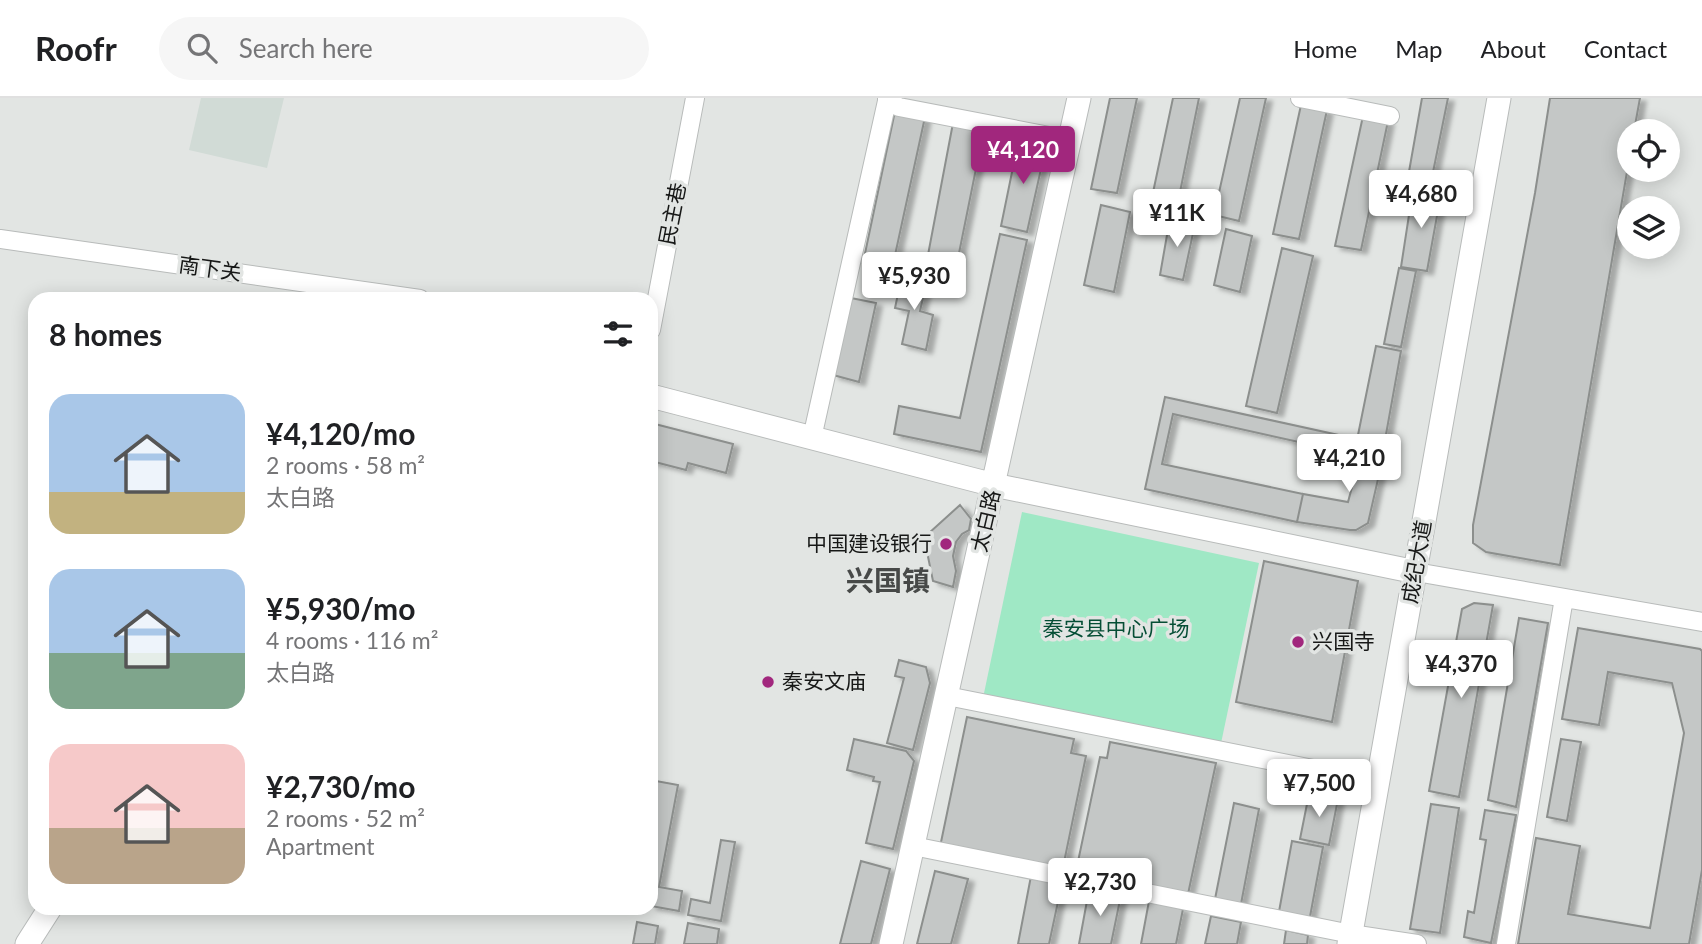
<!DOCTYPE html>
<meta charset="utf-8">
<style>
body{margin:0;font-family:Lato,"Noto Sans SC",sans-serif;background:#f6f6f6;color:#202124;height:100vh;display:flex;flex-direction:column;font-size:26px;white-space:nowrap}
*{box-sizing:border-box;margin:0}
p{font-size:23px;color:#757577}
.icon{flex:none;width:38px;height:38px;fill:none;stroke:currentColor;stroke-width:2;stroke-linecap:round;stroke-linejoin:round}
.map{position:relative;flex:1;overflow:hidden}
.side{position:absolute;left:28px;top:194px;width:630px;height:623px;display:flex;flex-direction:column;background:#fff;border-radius:21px;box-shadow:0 4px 18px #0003}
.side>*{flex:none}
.tools{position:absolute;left:1617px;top:21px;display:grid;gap:14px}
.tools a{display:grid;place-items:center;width:63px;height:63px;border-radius:50%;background:#fff;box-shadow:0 4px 18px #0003;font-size:35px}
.price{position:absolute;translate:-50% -60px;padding:0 16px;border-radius:7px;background:#fff;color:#222;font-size:23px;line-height:46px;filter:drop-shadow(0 2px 4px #0008)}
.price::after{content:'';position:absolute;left:50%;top:42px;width:21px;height:16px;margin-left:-10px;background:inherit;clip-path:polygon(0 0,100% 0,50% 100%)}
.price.active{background:#a1277d;color:#fff}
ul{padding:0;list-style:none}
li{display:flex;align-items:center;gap:21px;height:175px;padding:0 21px}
li span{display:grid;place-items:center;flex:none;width:196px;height:140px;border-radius:21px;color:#555}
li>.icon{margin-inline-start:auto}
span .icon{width:84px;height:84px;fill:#fffc;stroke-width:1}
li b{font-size:30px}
h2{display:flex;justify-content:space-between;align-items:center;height:84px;padding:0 21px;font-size:30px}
header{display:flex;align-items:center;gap:42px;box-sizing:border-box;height:98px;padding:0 35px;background:#fff;border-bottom:2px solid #e0e0e0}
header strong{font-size:33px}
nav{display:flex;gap:38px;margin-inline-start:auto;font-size:24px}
.search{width:490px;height:63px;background:#f6f6f6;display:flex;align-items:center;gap:18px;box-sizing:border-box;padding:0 24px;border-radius:38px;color:#757577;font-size:26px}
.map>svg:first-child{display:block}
.built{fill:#d1dbd6}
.green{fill:#9fe8c5}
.building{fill:#c4c7c6;stroke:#8c8f8d;stroke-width:2;filter:url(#shadow)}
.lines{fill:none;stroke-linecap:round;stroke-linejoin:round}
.minor-casing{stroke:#b8bbba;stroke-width:20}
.major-casing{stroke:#b8bbba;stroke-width:25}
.minor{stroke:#fff;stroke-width:18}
.major{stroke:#fff;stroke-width:23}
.poi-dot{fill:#a1277d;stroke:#e2e5e3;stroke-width:2.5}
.labels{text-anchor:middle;stroke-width:7;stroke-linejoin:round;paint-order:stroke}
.street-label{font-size:21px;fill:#171817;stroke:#e2e5e3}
.poi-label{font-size:21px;fill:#171817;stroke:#e2e5e3;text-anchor:start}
.park-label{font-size:21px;fill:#054e35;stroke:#e2e5e3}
.district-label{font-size:28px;font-weight:bold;fill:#474948;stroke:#e2e5e3}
</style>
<header>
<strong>Roofr</strong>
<div class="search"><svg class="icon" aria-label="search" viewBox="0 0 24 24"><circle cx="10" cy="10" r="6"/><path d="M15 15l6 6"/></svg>Search here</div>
<nav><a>Home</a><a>Map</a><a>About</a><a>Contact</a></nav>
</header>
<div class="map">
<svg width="1702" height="846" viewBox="0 0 1702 846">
<defs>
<filter id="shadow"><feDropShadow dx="6" dy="3.5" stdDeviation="2" flood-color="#0004"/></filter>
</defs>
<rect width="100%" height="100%" fill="#e2e5e3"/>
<!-- built -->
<path class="built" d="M201 0H284L267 70 189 52Z"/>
<!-- green -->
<path class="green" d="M1022 414 1259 465 1220 650 983 600Z"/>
<!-- building -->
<path class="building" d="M1110 0H1137L1117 95 1091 91Z
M1173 0H1199L1177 109 1151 104Z
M1240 0H1266L1239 123 1214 117Z
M1422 0H1448L1430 89 1407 85Z
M1550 0H1640L1634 33H1629V62L1560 467 1486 454 1473 445V427L1535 95Z
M1301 7 1327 12 1299 141 1273 136Z
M895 13 925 19 892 171 863 165Z
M1363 18 1388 23 1361 152 1335 148Z
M953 25 984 31 953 185 924 178Z
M1019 40 1035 43 1034 48 1043 62 1027 134 1001 128Z
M1413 91 1441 96 1427 173 1401 169Z
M1101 107 1130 114 1114 194 1084 187Z
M1170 120 1195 126 1183 182 1160 177Z
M1226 131 1252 138 1240 194 1214 187Z
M1000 136 1027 142 981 354 894 336 899 308 960 320Z
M1282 150 1313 158 1277 315 1246 308Z
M1399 170 1416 173 1401 249 1384 246Z
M902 177 927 183 920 213 933 217 926 252 902 246 909 213 895 210Z
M851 200 876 205 859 284 833 277Z
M1376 248 1401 253 1385 342 1358 337Z
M1165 299 1357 341 1353 356 1173 316 1162 366 1303 396 1297 424 1145 391Z
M651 325 733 346 726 375 688 365 686 372 651 363Z
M1357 341 1386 346 1368 425 1356 432H1350L1297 424 1303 396 1348 404 1360 359 1353 356Z
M960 407 971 421 969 432 962 436 956 444 953 458 956 473 953 489 933 483 926 449 929 435Z
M1264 463 1358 483 1332 624 1236 604Z
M1474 505 1493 507 1459 699 1429 693 1462 511Z
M1519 520 1548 525 1516 709 1488 702Z
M1578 530 1700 551 1702 553V772L1689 846H1518L1536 740 1580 748 1568 816 1650 830 1684 635 1672 585 1608 574 1599 627 1562 621Z
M899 562 926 569 930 585 913 652 887 645 904 580 895 578Z
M967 619 1074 641 1071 655 1086 658 1062 774 940 749Z
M854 641 906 653 914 663 893 751 866 745 880 684 873 683 874 679 847 672Z
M1561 641 1581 644 1567 723 1547 719Z
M1110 644 1216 665 1188 796 1076 773 1100 659 1107 660Z
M656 683 678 687 659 789 682 793 679 813 651 808V712Z
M1309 696 1338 701 1329 747 1300 741Z
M1234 705 1259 711 1241 806 1215 801Z
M1431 706 1459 710 1440 835 1410 831Z
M1485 712 1516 717 1491 845 1464 839 1468 813 1474 815 1486 742 1480 741Z
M721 742 735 744 721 823 688 817 691 801 710 805Z
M1292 743 1323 749 1309 824 1278 819Z
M861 763 890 771 871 846H840Z
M935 773 968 781 951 846H917Z
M1031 778 1062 785 1049 846H1018Z
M1089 792 1121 797 1111 846H1079Z
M1149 803 1183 811 1176 846H1141Z
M1211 818 1241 824 1237 846H1205Z
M637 824 658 828 655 846H633Z
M688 825 719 831 717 846H684Z
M1286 832 1308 837 1307 846H1284Z"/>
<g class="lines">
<defs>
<path id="minor" d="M887 0V3L899 9 1070 42
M1300 0 1390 18
M0 141 420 201
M651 232 695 0
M812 340 887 3
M1416 474 1702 524
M947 598 1378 684
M913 748 1351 836 1417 846
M1506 846 1564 500"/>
<path id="major" d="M651 298 994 387 1416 474
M27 846 50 810
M891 846 1079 0
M1349 846 1499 0"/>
</defs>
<!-- minor casing -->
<use href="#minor" class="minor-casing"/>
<!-- major casing -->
<use href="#major" class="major-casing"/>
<!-- minor -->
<use href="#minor" class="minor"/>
<!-- major -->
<use href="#major" class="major"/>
</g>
<!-- markers -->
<g class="poi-dot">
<circle cx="946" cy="446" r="7"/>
<circle cx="1298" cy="544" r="7"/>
<circle cx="768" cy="584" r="7"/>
</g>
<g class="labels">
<!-- street labels -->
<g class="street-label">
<text transform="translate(673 116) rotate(-79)" y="7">民主巷</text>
<text transform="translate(210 171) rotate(8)" y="7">南下关</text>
<text transform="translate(986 423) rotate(-77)" y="7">太白路</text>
<text transform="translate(1417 464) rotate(-80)" y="7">成纪大道</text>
</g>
<!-- poi labels -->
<g class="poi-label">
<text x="932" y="453" text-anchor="end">中国建设银行</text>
<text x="1312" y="551">兴国寺</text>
<text x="782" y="591">秦安文庙</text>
</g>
<!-- park labels -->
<g class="park-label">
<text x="1116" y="538">秦安县中心广场</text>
</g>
<!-- district labels -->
<g class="district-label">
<text x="888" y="493">兴国镇</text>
</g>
</g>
</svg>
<div class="tools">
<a><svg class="icon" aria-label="locate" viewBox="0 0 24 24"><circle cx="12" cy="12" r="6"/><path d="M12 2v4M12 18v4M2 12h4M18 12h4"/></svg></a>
<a><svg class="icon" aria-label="layers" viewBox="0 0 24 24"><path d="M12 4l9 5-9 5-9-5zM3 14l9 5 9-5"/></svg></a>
</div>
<b class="price active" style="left:1023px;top:88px">¥4,120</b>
<b class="price" style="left:1421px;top:132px">¥4,680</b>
<b class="price" style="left:1177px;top:151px">¥11K</b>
<b class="price" style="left:914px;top:214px">¥5,930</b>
<b class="price" style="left:1349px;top:396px">¥4,210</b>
<b class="price" style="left:1461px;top:602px">¥4,370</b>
<b class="price" style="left:1319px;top:721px">¥7,500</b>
<b class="price" style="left:1100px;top:820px">¥2,730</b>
<section class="side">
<h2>8 homes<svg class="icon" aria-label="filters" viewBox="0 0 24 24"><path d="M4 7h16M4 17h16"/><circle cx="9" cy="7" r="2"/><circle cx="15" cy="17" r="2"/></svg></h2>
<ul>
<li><span style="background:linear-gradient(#a9c7e8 70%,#c2b280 0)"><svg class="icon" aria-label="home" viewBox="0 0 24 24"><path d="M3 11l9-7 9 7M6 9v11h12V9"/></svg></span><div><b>¥4,120/mo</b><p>2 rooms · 58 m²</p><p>太白路</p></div></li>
<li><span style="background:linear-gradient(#a9c7e8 60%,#7fa58c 0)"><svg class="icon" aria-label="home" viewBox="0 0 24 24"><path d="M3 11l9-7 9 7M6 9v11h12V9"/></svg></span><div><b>¥5,930/mo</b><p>4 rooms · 116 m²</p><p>太白路</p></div></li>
<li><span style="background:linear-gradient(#f6c9c9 60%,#b9a48a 0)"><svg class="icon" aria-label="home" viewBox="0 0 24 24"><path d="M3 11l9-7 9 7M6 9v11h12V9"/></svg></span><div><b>¥2,730/mo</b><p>2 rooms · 52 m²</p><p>Apartment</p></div></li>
</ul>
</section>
</div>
